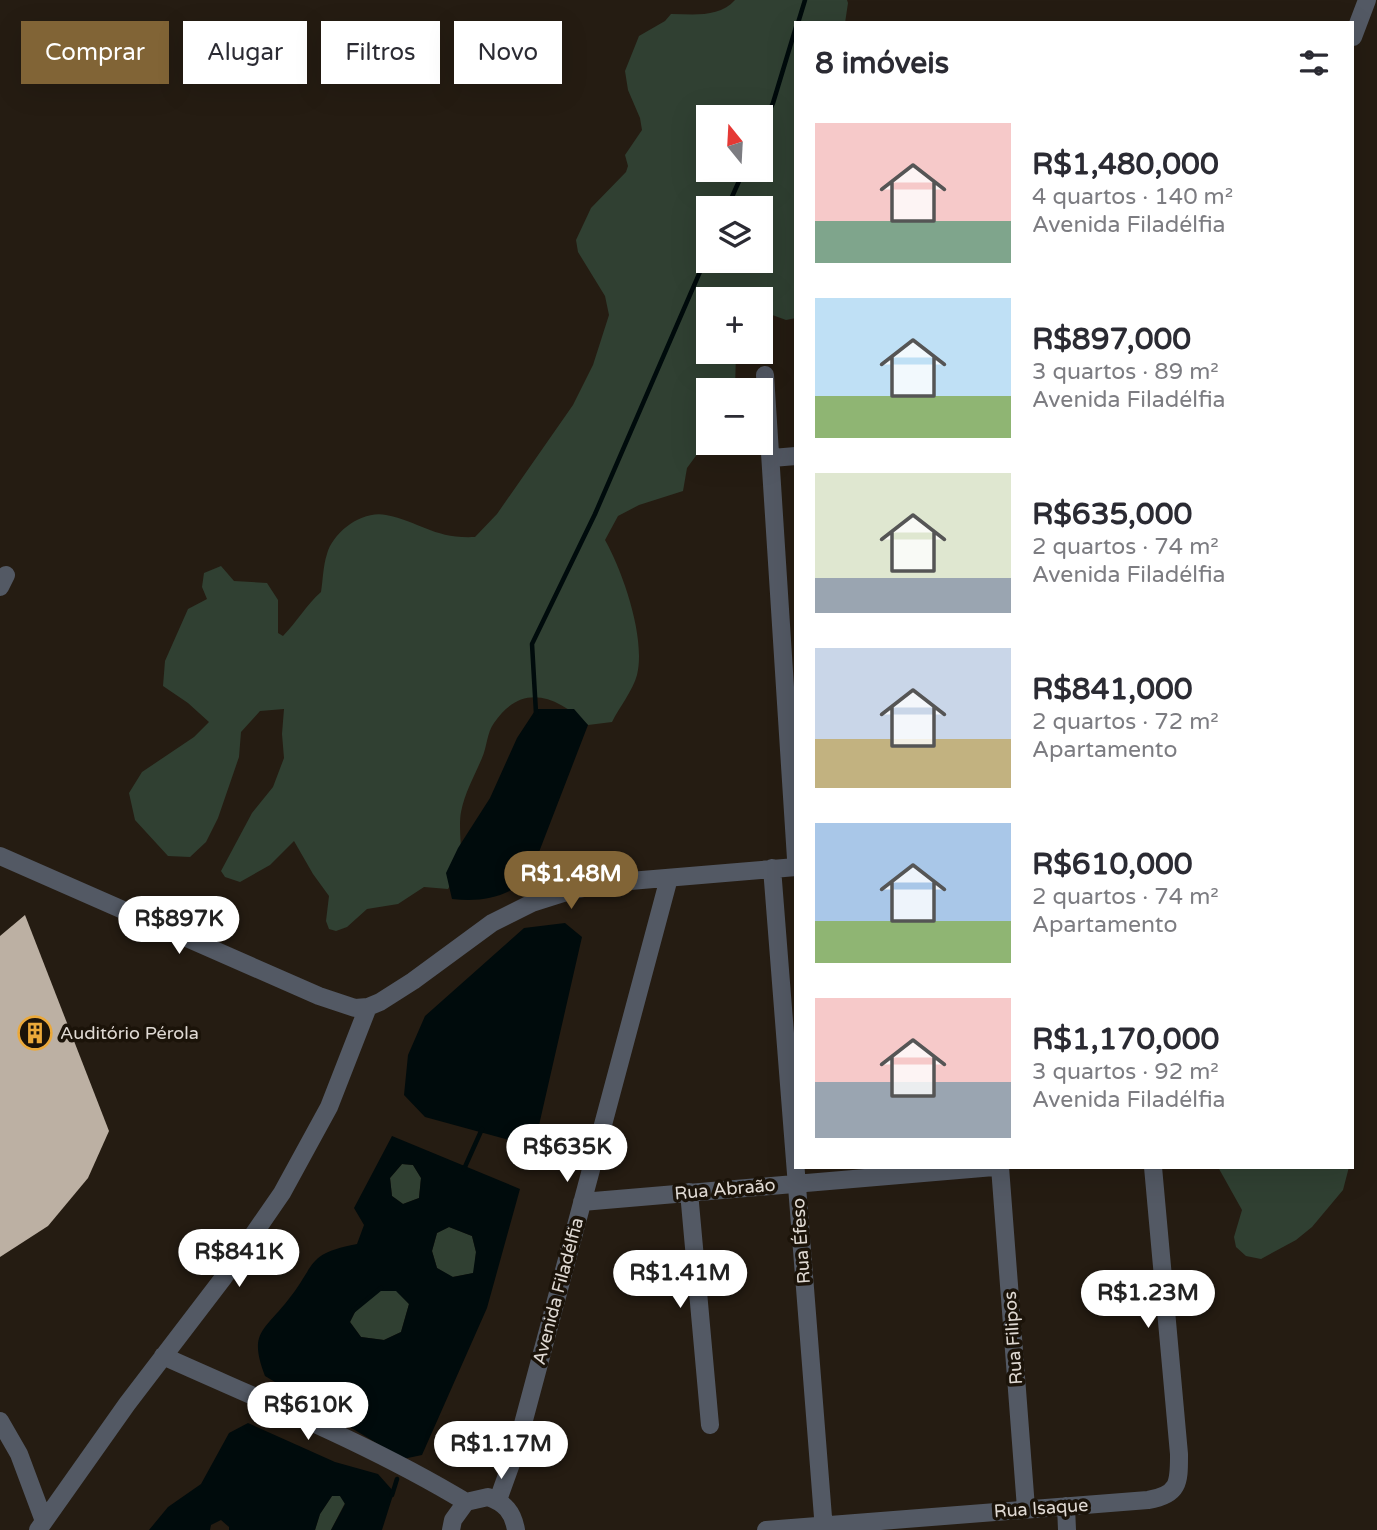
<!DOCTYPE html>
<html lang="pt">
<meta charset="utf-8">
<style>
body{margin:0;font-family:"Varela Round",sans-serif;background:#f2f2f3;color:#2b2b33;height:100vh;display:flex;flex-direction:column;font-size:26px;white-space:nowrap}
*{box-sizing:border-box;margin:0}
p{font-size:23px;color:#7c7c81}
.icon{flex:none;width:38px;height:38px;fill:none;stroke:currentColor;stroke-width:2;stroke-linecap:round;stroke-linejoin:round}
.map{position:relative;flex:1;overflow:hidden}
.side{position:absolute;left:794px;top:21px;width:560px;height:1148px;display:flex;flex-direction:column;background:#fff;border-radius:0px;box-shadow:0 7px 28px #0002}
.side>*{flex:none}
.top-card{position:absolute;left:21px;top:21px;width:665px;height:63px;display:flex;gap:14px}
.needle{width:46px;rotate:342deg}
.tools{position:absolute;left:696px;top:105px;display:grid;gap:14px}
.tools a{display:grid;place-items:center;width:77px;height:77px;border-radius:0px;background:#fff;box-shadow:0 7px 28px #0002;font-size:35px}
.price{position:absolute;translate:-50% -60px;padding:0 16px;border-radius:24px;background:#fff;color:#222;font-size:23px;line-height:46px;filter:drop-shadow(0 2px 4px #0008)}
.price::after{content:'';position:absolute;left:50%;top:42px;width:21px;height:16px;margin-left:-10px;background:inherit;clip-path:polygon(0 0,100% 0,50% 100%)}
.price.current{background:#816436;color:#fff}
ul{padding:0;list-style:none}
li{display:flex;align-items:center;gap:21px;height:175px;padding:0 21px}
li span{display:grid;place-items:center;flex:none;width:196px;height:140px;border-radius:0px;color:#555}
li>.icon{margin-inline-start:auto}
span .icon{width:84px;height:84px;fill:#fffc;stroke-width:1}
li b{font-size:30px}
h2{display:flex;justify-content:space-between;align-items:center;height:84px;padding:0 21px;font-size:30px}
.chip{padding:0 24px;border-radius:0px;background:#fff;box-shadow:0 7px 28px #0002;font-size:24px;line-height:63px}
.chip.current{background:#816436;color:#fff}
.map>svg:first-child{display:block}
.green{fill:#304032;fill-rule:evenodd}
.water{fill:#000b0c;fill-rule:evenodd}
.lines{fill:none;stroke-linecap:round;stroke-linejoin:round}
.stream{stroke:#000b0c;stroke-width:4.5}
.building{fill:#bcb0a3}
.minor{stroke:#535964;stroke-width:18}
.labels{text-anchor:middle;stroke-width:7;stroke-linejoin:round;paint-order:stroke}
.poi-label{font-size:18px;fill:#e0dad4;stroke:#1b1309;text-anchor:start}
.street-label{font-size:18px;fill:#e0dad4;stroke:#1b1309}
</style>
<div class="map">
<svg width="1377" height="1530" viewBox="0 0 1377 1530">
<rect width="100%" height="100%" fill="#251c12"/>
<!-- green -->
<path class="green" d="M735 0H847L848 3 845 23H796V318L786 320 761 311V299H709V352H736L735 390H709V438L687 468 683 491 639 505 618 516 605 540C623 572 646 638 637 675 633 690 619 708 612 722L588 725C557 697 523 681 494 723 487 732 487 747 482 758 474 777 465 792 461 812 458 828 463 854 460 865 457 873 452 882 448 889L424 887 398 904 367 909 347 927 336 931 329 929 326 921 329 896 313 874 294 841 270 865 240 882 225 877 221 871 252 813 273 787 284 758 282 734 284 709 260 711 241 732 239 757 218 818 206 842 190 857 168 856 135 820 129 793 142 772 194 737 209 722 188 703 163 686 165 661 188 609 207 599 202 587 204 573 221 566 234 581 267 583 278 600V633L283 636C297 622 306 605 321 592 323 580 323 566 327 554 333 532 362 510 386 515 421 522 434 539 475 537L497 514 573 405 593 365 609 315 605 296 578 252 576 240 591 208 626 172 628 166 625 155 642 130 640 118 628 90 625 71 639 36 665 21 671 14C694 14 719 18 735 0ZM709 117H761V170H709ZM709 208H761V261H709Z
M402 1164 413 1165 421 1178 419 1198 403 1204 392 1196 390 1178Z
M1218 1167H1349L1343 1190 1312 1227 1296 1240 1261 1259 1246 1256 1236 1247 1234 1237 1242 1210Z
M449 1227 472 1236 476 1252 474 1273 452 1277 437 1268 432 1251 437 1233Z
M378 1291H397L409 1304 401 1332 384 1340 361 1337 350 1322 359 1304Z
M332 1496H340L345 1503 331 1530H315L320 1514Z"/>
<!-- water -->
<path class="water" d="M536 709H574L588 725 529 878C505 898 482 902 452 899L446 873 458 848 490 798 517 738Z
M565 923 582 937 537 1134 520 1143 425 1117 404 1095 408 1055 425 1016 524 928Z
M392 1136 520 1189 487 1308 422 1455 403 1459 265 1376C248 1332 264 1331 288 1300 317 1264 305 1254 357 1244L364 1225 354 1208ZM402 1164 413 1165 421 1178 419 1198 403 1204 392 1196 390 1178ZM449 1227 472 1236 476 1252 473 1273 453 1277 437 1268 432 1251 437 1233ZM378 1291H396L409 1304 401 1332 384 1340 361 1337 350 1322 359 1304Z
M248 1423 335 1462 378 1474 394 1492 382 1530H331L345 1504 340 1496H332L320 1514 315 1530H229V1527L221 1520 211 1525 210 1530H149L168 1507 201 1484 229 1433Z"/>
<g class="lines">
<!-- stream -->
<path class="stream" d="M798 23 805 0
M761 129 773 103 796 27
M727 208 744 170
M536 713 532 644 595 514 709 251
M464 1169 482 1129
M353 1311 381 1288
M392 1495 397 1479"/>
</g>
<!-- building -->
<path class="building" d="M25 915 109 1131 88 1178 48 1226 0 1257V936Z"/>
<g class="lines">
<!-- minor -->
<path class="minor" d="M1353 37 1367 0
M765 375 796 859
M772 458 796 456
M0 587 6 575
M0 856 319 996 355 1008 368 1007 380 1002 413 981 492 923 532 903 573 890 618 882 796 867
M772 868 824 1530
M1000 1167 1026 1508
M689 1192 710 1425
M582 1202 994 1167
M163 1356C265 1402 370 1444 466 1502
M0 1421 19 1454 44 1521
M498 1500 516 1450 669 878
M1066 1506 1067 1530
M38 1530 127 1404 224 1277 282 1193 329 1107 368 1007
M451 1530 453 1520 466 1502 488 1497C505 1503 513 1512 516 1530
M766 1530 1148 1500C1180 1495 1179 1481 1179 1454L1153 1167"/>
</g>
<!-- icons -->
<defs>
<symbol id="building-ring" viewBox="-11 -11 22 22"><circle r="9.5" fill="#1b1309" stroke="#eba93a" stroke-width="1.5"/><path d="M-4-6H4V6H1V3H-1V6H-4ZM-2.5-4.3h1.7v1.8h-1.7ZM.8-4.3h1.7v1.8H.8ZM-2.5-1h1.7V.8h-1.7ZM.8-1h1.7V.8H.8Z" fill="#eba93a"/></symbol>
</defs>
<g fill-rule="evenodd">
<use href="#building-ring" x="16" y="1014" width="38" height="38"/>
</g>
<g class="labels">
<!-- poi labels -->
<g class="poi-label">
<text x="60" y="1039">Auditório Pérola</text>
</g>
<!-- street labels -->
<g class="street-label">
<text transform="translate(725 1189) rotate(-5)" y="6">Rua Abraão</text>
<text transform="translate(801 1241) rotate(-94)" y="6">Rua Éfeso</text>
<text transform="translate(558 1291) rotate(-75)" y="6">Avenida Filadélfia</text>
<text transform="translate(1013 1338) rotate(-94)" y="6">Rua Filipos</text>
<text transform="translate(1041 1508) rotate(-4)" y="6">Rua Isaque</text>
</g>
</g>
</svg>
<div class="tools">
<a><svg class="needle" viewBox="-14 -14 28 28"><path d="M0-13l5 13h-10z" fill="#e53935"/><path d="M0 13l5-13h-10z" fill="#7c7c81"/></svg></a>
<a><svg class="icon" aria-label="layers" viewBox="0 0 24 24"><path d="M12 4l9 5-9 5-9-5zM3 14l9 5 9-5"/></svg></a>
<a>+</a>
<a>−</a>
</div>
<b class="price current" style="left:571px;top:911px">R$1.48M</b>
<b class="price" style="left:179px;top:956px">R$897K</b>
<b class="price" style="left:567px;top:1184px">R$635K</b>
<b class="price" style="left:239px;top:1289px">R$841K</b>
<b class="price" style="left:680px;top:1310px">R$1.41M</b>
<b class="price" style="left:1148px;top:1330px">R$1.23M</b>
<b class="price" style="left:308px;top:1442px">R$610K</b>
<b class="price" style="left:501px;top:1481px">R$1.17M</b>
<div class="top-card">
<a class="chip current">Comprar</a>
<a class="chip">Alugar</a>
<a class="chip">Filtros</a>
<a class="chip">Novo</a>
</div>
<section class="side">
<h2>8 imóveis<svg class="icon" aria-label="filters" viewBox="0 0 24 24"><path d="M4 7h16M4 17h16"/><circle cx="9" cy="7" r="2"/><circle cx="15" cy="17" r="2"/></svg></h2>
<ul>
<li><span style="background:linear-gradient(#f6c9c9 70%,#7fa58c 0)"><svg class="icon" aria-label="home" viewBox="0 0 24 24"><path d="M3 11l9-7 9 7M6 9v11h12V9"/></svg></span><div><b>R$1,480,000</b><p>4 quartos · 140 m²</p><p>Avenida Filadélfia</p></div></li>
<li><span style="background:linear-gradient(#bfe0f5 70%,#8fb573 0)"><svg class="icon" aria-label="home" viewBox="0 0 24 24"><path d="M3 11l9-7 9 7M6 9v11h12V9"/></svg></span><div><b>R$897,000</b><p>3 quartos · 89 m²</p><p>Avenida Filadélfia</p></div></li>
<li><span style="background:linear-gradient(#dfe7d0 75%,#9aa5b1 0)"><svg class="icon" aria-label="home" viewBox="0 0 24 24"><path d="M3 11l9-7 9 7M6 9v11h12V9"/></svg></span><div><b>R$635,000</b><p>2 quartos · 74 m²</p><p>Avenida Filadélfia</p></div></li>
<li><span style="background:linear-gradient(#c9d6e8 65%,#c2b280 0)"><svg class="icon" aria-label="home" viewBox="0 0 24 24"><path d="M3 11l9-7 9 7M6 9v11h12V9"/></svg></span><div><b>R$841,000</b><p>2 quartos · 72 m²</p><p>Apartamento</p></div></li>
<li><span style="background:linear-gradient(#a9c7e8 70%,#8fb573 0)"><svg class="icon" aria-label="home" viewBox="0 0 24 24"><path d="M3 11l9-7 9 7M6 9v11h12V9"/></svg></span><div><b>R$610,000</b><p>2 quartos · 74 m²</p><p>Apartamento</p></div></li>
<li><span style="background:linear-gradient(#f6c9c9 60%,#9aa5b1 0)"><svg class="icon" aria-label="home" viewBox="0 0 24 24"><path d="M3 11l9-7 9 7M6 9v11h12V9"/></svg></span><div><b>R$1,170,000</b><p>3 quartos · 92 m²</p><p>Avenida Filadélfia</p></div></li>
</ul>
</section>
</div>
